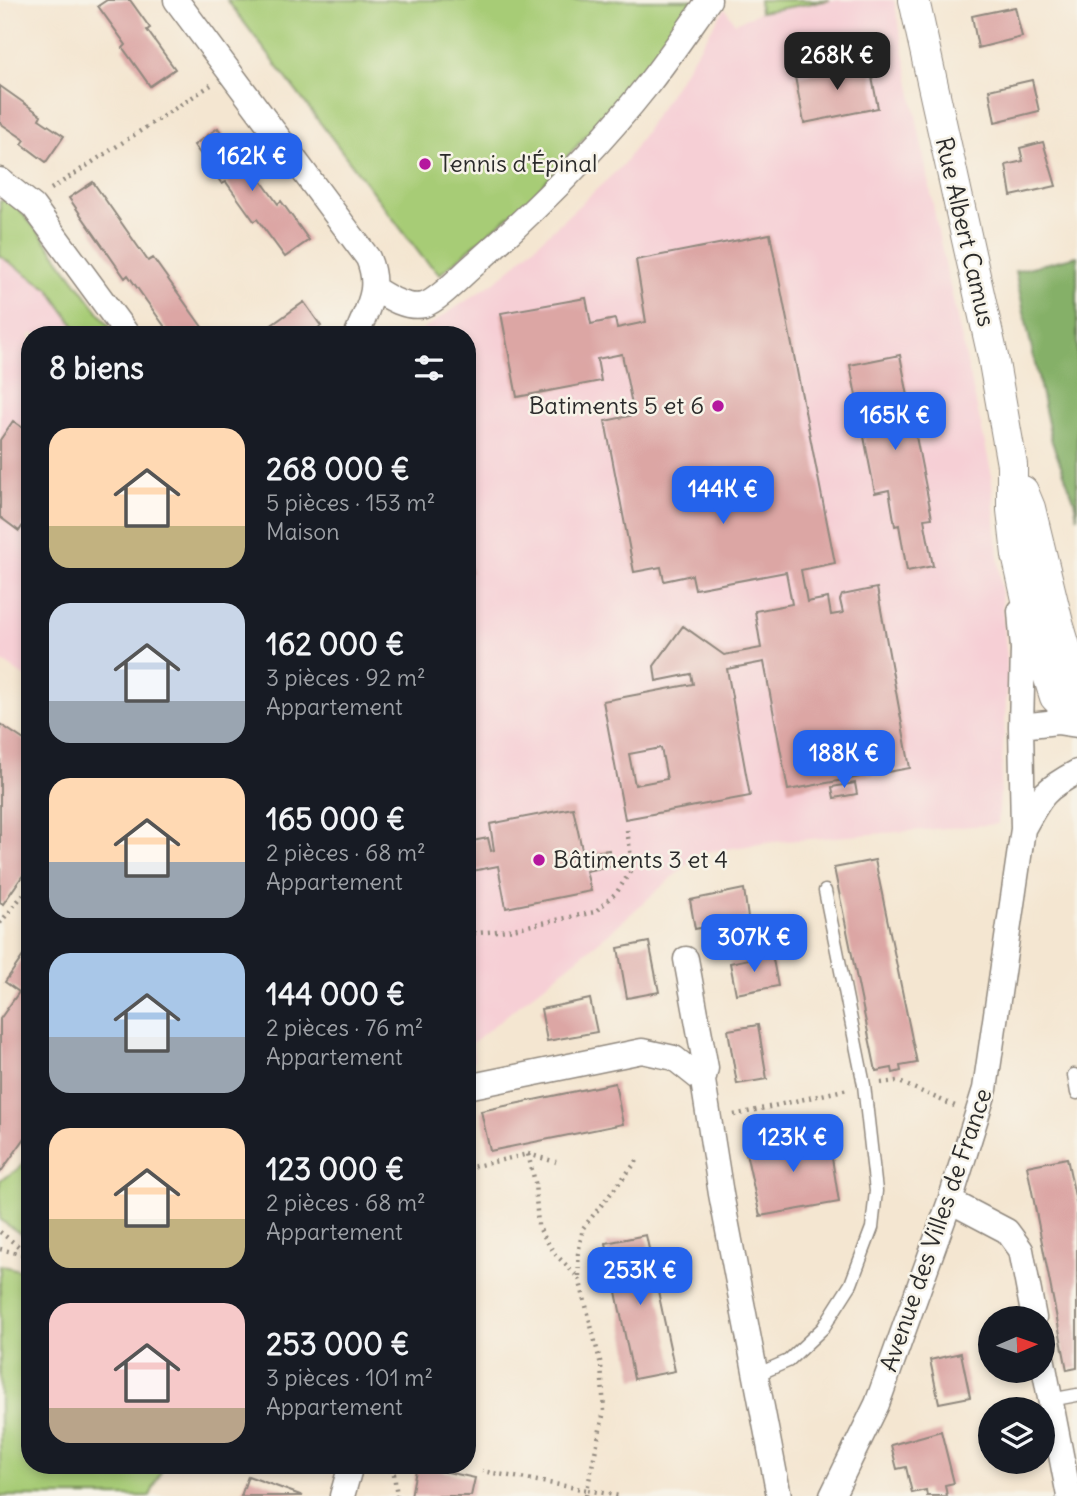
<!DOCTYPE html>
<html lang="fr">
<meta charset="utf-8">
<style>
body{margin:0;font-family:Delius,sans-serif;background:#20242c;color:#f1f3f6;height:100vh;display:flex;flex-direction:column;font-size:26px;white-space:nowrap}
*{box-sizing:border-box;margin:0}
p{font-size:23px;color:#9ea1a6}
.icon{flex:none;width:38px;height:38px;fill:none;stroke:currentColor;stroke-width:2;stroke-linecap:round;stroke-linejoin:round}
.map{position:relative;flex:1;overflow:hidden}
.drawer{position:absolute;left:21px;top:326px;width:455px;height:1148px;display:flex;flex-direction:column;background:#171b24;border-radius:28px;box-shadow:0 4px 10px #0003}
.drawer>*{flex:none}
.needle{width:46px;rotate:88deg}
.tools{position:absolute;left:978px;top:1306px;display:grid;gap:14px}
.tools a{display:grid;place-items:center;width:77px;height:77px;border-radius:50%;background:#171b24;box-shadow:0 4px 10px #0003;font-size:35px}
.price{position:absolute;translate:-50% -60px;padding:0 16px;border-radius:14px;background:#2563eb;color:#fff;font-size:23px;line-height:46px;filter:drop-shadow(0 2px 4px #0008)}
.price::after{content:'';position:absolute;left:50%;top:42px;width:21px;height:16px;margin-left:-10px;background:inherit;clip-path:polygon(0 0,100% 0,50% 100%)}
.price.current{background:#222;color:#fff}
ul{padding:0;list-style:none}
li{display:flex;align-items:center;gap:21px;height:175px;padding:0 28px}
li span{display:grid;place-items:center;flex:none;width:196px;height:140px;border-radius:21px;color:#555}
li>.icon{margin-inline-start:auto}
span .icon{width:84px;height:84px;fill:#fffc;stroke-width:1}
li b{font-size:30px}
h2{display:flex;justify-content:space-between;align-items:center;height:84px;padding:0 28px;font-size:30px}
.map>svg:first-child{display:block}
.built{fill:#f6cfd5}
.green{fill:#a7cc76;stroke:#697c50;stroke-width:2}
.forest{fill:#85b067;stroke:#586e49;stroke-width:2}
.building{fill:#dca6a4;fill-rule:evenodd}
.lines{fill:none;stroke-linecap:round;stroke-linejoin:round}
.service-casing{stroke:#90887e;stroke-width:15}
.minor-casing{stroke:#90887e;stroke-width:27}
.tertiary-casing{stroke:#90887e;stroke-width:32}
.path{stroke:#90887e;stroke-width:4.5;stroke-dasharray:2 5;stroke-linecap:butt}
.service{stroke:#fff;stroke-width:12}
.minor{stroke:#fff;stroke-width:24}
.tertiary{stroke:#fff;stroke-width:30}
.poi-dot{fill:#b5179e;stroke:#f7f3e8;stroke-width:2.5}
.labels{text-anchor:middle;stroke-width:5;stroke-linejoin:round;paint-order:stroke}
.poi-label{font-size:24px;fill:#2b2b2b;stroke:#f7f3e8;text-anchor:start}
.street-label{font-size:24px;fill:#2b2b2b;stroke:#f7f3e8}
</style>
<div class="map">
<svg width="1077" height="1496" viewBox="0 0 1077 1496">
<rect width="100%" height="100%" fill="#f7f3e8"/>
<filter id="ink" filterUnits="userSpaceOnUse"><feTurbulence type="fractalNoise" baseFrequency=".0143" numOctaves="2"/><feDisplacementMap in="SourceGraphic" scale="14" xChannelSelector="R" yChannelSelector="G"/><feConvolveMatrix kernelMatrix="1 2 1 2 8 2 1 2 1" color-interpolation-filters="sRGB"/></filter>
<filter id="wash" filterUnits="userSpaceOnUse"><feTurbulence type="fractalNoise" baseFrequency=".00686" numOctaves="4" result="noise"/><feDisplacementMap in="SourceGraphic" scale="28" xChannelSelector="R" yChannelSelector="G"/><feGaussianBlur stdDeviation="1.57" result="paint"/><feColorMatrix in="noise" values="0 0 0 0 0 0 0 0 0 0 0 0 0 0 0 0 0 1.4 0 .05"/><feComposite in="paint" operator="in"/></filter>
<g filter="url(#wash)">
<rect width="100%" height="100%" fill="#f4e6d1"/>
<!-- built -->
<path class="built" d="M830 0H894L940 241 991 471 1008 673 998 824 773 842 700 853 609 933 472 1043 474 1061 467 1063V334H416L499 279 624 164 725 8 735 23 760 12Z
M0 256 49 289 80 334H30V680L0 660Z"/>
<!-- green -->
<path class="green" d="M227 0H693L677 26 633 82 535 194 440 274 423 258Z
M759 0H830L760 12Z
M10 199 41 235 115 334H80L49 289 0 256V201Z
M30 1155V1240L0 1220V1180L17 1170Z
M0 1265 30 1273V1465H164L150 1496H0Z"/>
<!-- forest -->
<path class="forest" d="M1077 256V517L1074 500 1052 442 1015 271Z"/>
<g id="blocks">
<!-- building -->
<path class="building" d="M107 0H130L150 28 147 30 175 69 150 86 123 48 126 45 98 6Z
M1015 7 1022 37 978 48 972 16Z
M869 62 878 108 804 123 795 77Z
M1032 80 1039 111 995 122 989 90Z
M0 86 41 115 39 119 64 136 46 162 22 144 25 140 0 123Z
M218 128 246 167 249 164 278 204 281 201 309 240 285 257 257 219 254 221 226 182 222 184 194 145Z
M1043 142 1056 186 1011 196 1006 165 1023 161 1020 148Z
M93 182 148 261 153 258 207 334H170L128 275 125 278 69 198Z
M770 234 835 563 801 570 807 602 828 598 831 615 843 613 840 600 842 595 877 588 910 768 788 790 764 662 727 669 750 796 625 819 603 701 693 684 691 674 656 681 654 666 683 626 724 655 761 648 755 611 792 604 786 572 695 589 692 575 664 581 661 567 634 572 605 421 634 415 622 354 597 359 601 381 517 397 501 313 586 298 591 324 615 319 617 328 646 322 636 260ZM661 748 667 779 635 785 629 754Z
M304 302 321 326 310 334H266L268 333 266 329Z
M900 355 932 518 924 519 933 566 907 571 899 525 895 526 889 490 875 493 850 365Z
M13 421 30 433V524L26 521 19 531 0 517V440Z
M467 555 472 573H467Z
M0 724 30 744V865L3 904 0 902Z
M855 783 857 794 834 798 832 787Z
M573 808 583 854 609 850 612 866 586 871 591 891 506 908 498 866 467 872V842L488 838 491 851 494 850 490 824Z
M875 860 917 1063 900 1066 901 1071 893 1073 892 1068 876 1071 834 868Z
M744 889 748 918 695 929 690 900Z
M649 942 659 992 627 998 618 948Z
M30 946V1131L0 1173V1019L19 992 5 982Z
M772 954 778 986 736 994 730 963Z
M590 999 597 1032 547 1041 541 1009Z
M758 1025 767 1079 737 1084 728 1030Z
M615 1083 623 1124 490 1151 481 1111Z
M828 1133 839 1202 760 1216 745 1148Z
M1067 1158 1077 1206V1368L1067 1370 1027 1166Z
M646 1235 675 1371 634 1379 606 1243Z
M961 1353 970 1397 939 1403 930 1360Z
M941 1431 954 1483 945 1485 947 1496H927L926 1490 912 1493 906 1467 897 1469 891 1445Z
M417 1465H439L438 1470 475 1478 471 1496H411Z
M248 1476 303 1496H241Z"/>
</g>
</g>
<g filter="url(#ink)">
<use href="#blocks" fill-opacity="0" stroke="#90887e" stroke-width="2"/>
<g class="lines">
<defs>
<path id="service" d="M1074 1075 1077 1093
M756 1375 788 1361 823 1328 851 1284 872 1228 876 1191 864 1085 825 891
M1050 1400 1077 1395"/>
<path id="minor" d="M176 0 368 258C381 289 368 306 357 334
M0 180 33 206 127 334
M375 289C389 298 407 309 424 305 439 300 462 275 475 264 537 209 597 149 649 83 670 56 689 28 709 0
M1021 726 1057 722 1077 725
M1023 829C1041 796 1043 790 1077 772
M686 959 706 1068 703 1081
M467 1087 642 1051 674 1058 703 1081 721 1194 779 1496
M950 1201 1007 1231 1021 1250 1034 1318
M1043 1362 1069 1496
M342 1496 351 1465
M832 1496 877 1404 950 1201 985 1089 1023 829 1021 726 1023 649 1020 611"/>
<path id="tertiary" d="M914 0 993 357 1012 465V510L1017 555 1035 635 1055 697 1077 719
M1023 491 1030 508 1058 623 1077 686"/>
</defs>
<!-- service casing -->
<use href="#service" class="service-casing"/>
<!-- minor casing -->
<use href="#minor" class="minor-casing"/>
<!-- tertiary casing -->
<use href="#tertiary" class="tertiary-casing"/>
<!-- path -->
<path class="path" d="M51 189 211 85
M0 923 30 886
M467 934 508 930 595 912 617 892 630 872 631 857 627 830
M467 1020 469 1027
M881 1083 897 1081 955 1106
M734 1115 848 1089
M528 1154 556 1162
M467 1168 528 1154 535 1182 538 1226 554 1253 579 1278 601 1365 604 1411 587 1490 482 1471
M0 1232 30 1255
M0 1249 29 1256
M579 1276 578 1254 583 1228 640 1157
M383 1465 394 1474 397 1496
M586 1496 587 1490 619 1496"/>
<!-- service -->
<use href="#service" class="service"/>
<!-- minor -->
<use href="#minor" class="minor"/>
<!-- tertiary -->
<use href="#tertiary" class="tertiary"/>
</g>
</g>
<!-- markers -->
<g class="poi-dot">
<circle cx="425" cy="164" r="7"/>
<circle cx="718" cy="406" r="7"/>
<circle cx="539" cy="860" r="7"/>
</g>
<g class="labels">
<!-- poi labels -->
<g class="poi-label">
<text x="439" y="172">Tennis d'Épinal</text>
<text x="704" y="414" text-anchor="end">Batiments 5 et 6</text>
<text x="553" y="868">Bâtiments 3 et 4</text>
</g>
<!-- street labels -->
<g class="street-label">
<text transform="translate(965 232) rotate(77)" y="8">Rue Albert Camus</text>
<text transform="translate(936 1230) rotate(-71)" y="8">Avenue des Villes de France</text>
</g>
</g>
</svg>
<div class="tools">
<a><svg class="needle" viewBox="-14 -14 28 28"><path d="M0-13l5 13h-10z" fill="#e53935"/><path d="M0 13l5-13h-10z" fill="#9ea1a6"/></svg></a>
<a><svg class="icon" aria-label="layers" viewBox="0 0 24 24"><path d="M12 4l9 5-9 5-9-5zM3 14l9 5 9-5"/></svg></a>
</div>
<b class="price current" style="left:837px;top:92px">268K €</b>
<b class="price" style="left:252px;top:193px">162K €</b>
<b class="price" style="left:895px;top:452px">165K €</b>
<b class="price" style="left:723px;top:526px">144K €</b>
<b class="price" style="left:844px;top:790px">188K €</b>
<b class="price" style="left:754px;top:974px">307K €</b>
<b class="price" style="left:793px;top:1174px">123K €</b>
<b class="price" style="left:640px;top:1307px">253K €</b>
<section class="drawer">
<h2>8 biens<svg class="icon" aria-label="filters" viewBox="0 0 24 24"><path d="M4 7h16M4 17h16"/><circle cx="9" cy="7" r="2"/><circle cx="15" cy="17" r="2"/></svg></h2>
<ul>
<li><span style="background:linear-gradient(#ffd9b3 70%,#c2b280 0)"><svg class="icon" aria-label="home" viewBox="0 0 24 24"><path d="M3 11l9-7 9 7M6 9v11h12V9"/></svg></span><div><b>268 000 €</b><p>5 pièces · 153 m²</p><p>Maison</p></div></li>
<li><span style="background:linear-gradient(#c9d6e8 70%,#9aa5b1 0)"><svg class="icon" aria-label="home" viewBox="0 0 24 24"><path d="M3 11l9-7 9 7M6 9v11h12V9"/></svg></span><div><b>162 000 €</b><p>3 pièces · 92 m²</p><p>Appartement</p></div></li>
<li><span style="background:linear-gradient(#ffd9b3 60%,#9aa5b1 0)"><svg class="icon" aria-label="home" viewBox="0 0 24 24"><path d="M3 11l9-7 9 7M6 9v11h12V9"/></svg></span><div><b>165 000 €</b><p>2 pièces · 68 m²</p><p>Appartement</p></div></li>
<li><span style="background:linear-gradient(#a9c7e8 60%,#9aa5b1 0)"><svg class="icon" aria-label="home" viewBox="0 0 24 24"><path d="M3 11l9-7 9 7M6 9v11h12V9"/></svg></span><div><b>144 000 €</b><p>2 pièces · 76 m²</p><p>Appartement</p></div></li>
<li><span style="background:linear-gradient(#ffd9b3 65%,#c2b280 0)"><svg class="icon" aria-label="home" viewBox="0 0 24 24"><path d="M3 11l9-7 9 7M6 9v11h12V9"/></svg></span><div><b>123 000 €</b><p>2 pièces · 68 m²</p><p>Appartement</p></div></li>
<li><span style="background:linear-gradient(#f6c9c9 75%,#b9a48a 0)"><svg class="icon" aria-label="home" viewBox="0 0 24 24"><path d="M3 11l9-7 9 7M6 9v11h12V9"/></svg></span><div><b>253 000 €</b><p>3 pièces · 101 m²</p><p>Appartement</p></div></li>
</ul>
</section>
</div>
